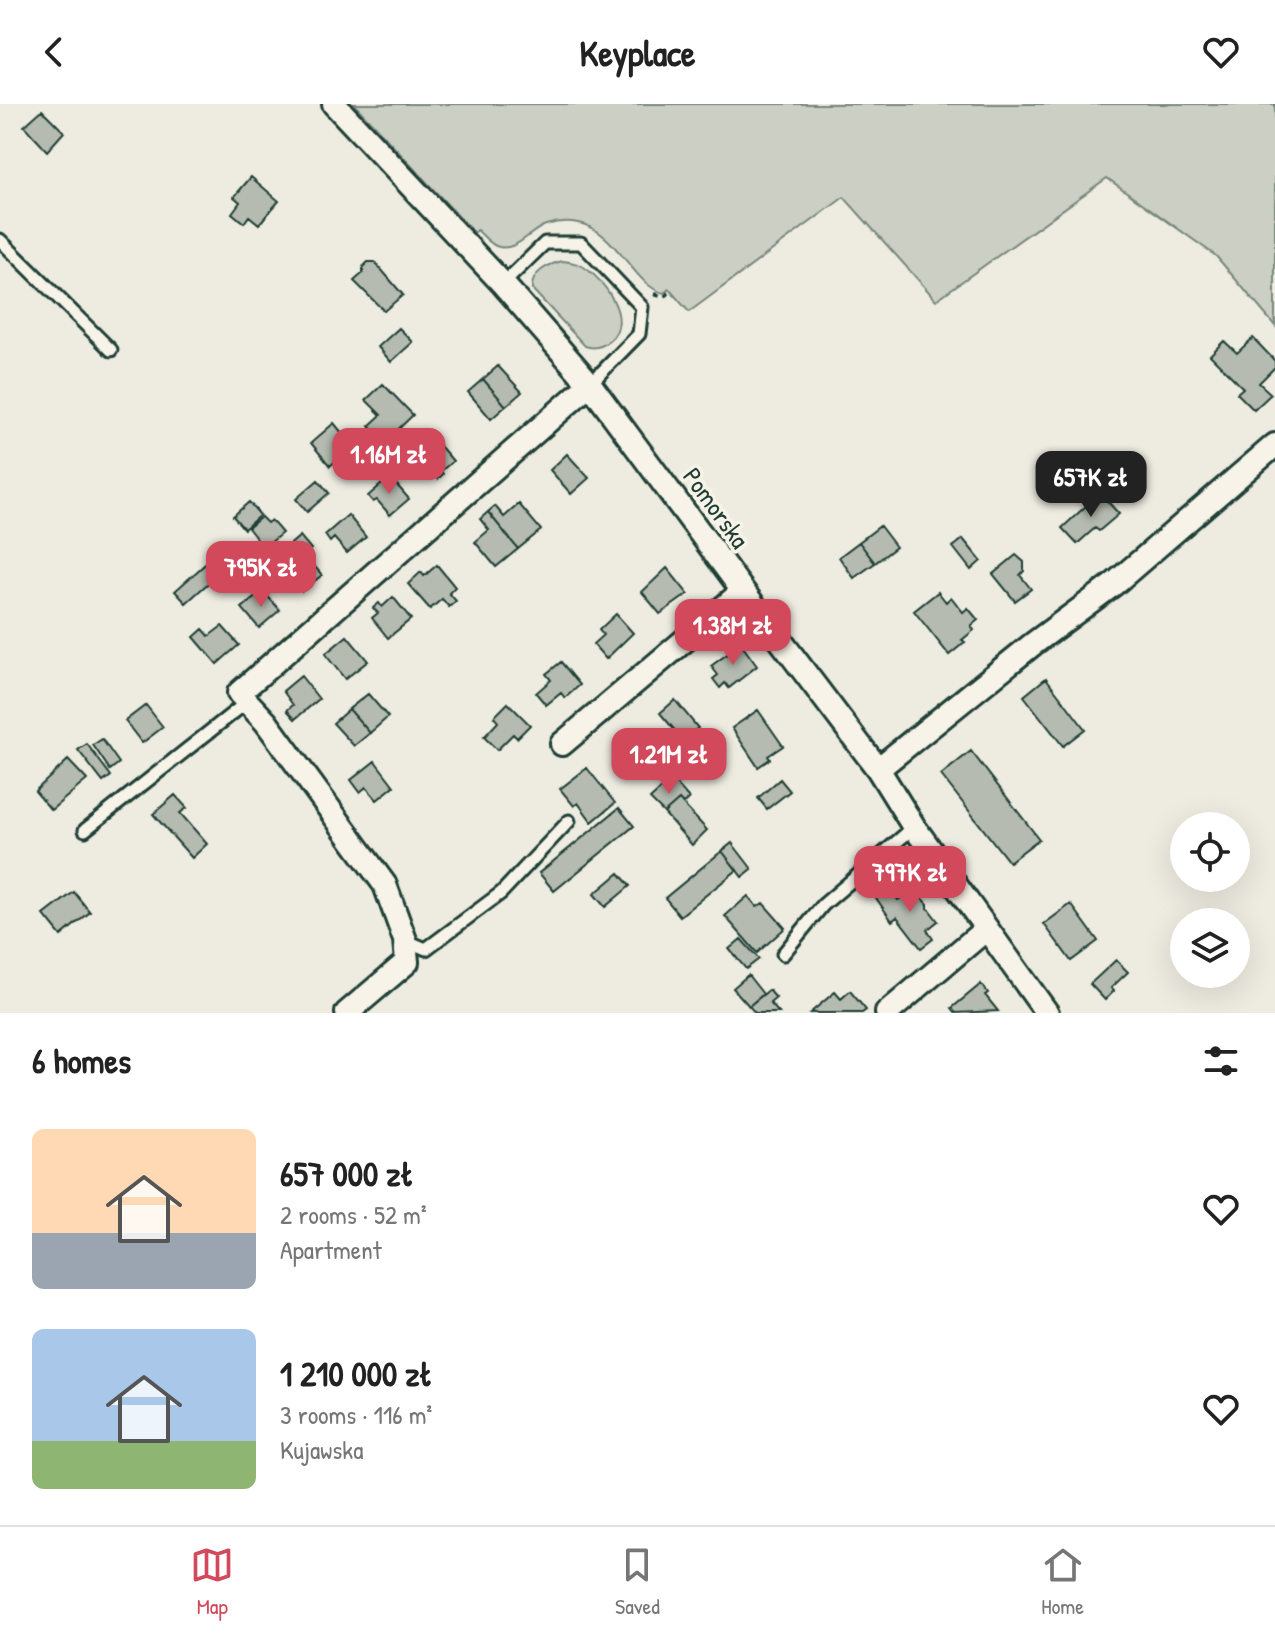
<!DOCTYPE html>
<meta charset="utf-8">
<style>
body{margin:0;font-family:"Patrick Hand",sans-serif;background:#f2f2f2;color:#222;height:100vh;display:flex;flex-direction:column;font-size:30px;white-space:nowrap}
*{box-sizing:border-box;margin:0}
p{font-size:26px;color:#767676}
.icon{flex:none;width:44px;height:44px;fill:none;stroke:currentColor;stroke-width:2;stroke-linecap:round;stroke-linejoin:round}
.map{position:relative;height:909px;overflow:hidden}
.drawer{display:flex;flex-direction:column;background:#fff;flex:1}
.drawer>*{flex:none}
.buttons{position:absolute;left:1170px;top:708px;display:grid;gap:16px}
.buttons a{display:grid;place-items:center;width:80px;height:80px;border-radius:50%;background:#fff;box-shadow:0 8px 32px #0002;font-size:40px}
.price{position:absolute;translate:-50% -68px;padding:0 18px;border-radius:16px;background:#d1495b;color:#fff;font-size:26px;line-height:52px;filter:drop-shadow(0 2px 4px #0008)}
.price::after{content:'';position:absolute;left:50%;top:48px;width:24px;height:18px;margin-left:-12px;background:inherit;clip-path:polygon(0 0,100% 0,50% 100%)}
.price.current{background:#222;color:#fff}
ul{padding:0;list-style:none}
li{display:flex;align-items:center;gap:24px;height:200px;padding:0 32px}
li span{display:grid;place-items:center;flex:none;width:224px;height:160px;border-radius:12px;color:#555}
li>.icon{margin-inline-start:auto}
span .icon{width:96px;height:96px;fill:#fffc;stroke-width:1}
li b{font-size:34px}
h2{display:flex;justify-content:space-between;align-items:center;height:96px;padding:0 32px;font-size:34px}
header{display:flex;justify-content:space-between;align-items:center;height:104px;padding:0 32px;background:#fff;font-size:36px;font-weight:700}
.menu{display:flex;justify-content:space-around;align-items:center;height:112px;border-top:2px solid #e0e0e0;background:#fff;font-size:22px;color:#767676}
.menu a{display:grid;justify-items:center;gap:4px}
.menu .current{color:#d1495b}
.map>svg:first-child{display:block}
.green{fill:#cccfc4;stroke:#76867c;stroke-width:2}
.building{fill:#b5bbb0;stroke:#1f3d34;stroke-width:2}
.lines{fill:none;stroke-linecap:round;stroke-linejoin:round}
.lane-casing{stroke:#1f3d34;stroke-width:17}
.street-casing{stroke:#1f3d34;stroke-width:28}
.path{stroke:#1f3d34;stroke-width:4;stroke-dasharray:6 6;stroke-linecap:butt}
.lane{stroke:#f7f3e8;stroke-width:11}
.street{stroke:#f7f3e8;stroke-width:22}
.labels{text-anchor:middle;stroke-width:7;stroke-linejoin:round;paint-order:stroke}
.street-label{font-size:26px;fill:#1f3d34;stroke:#f7f3e8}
</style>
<header><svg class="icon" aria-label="back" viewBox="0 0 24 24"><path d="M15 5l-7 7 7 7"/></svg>Keyplace<svg class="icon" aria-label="heart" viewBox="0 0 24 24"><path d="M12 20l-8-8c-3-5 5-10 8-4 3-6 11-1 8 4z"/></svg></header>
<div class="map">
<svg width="1275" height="909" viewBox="0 0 1275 909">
<rect width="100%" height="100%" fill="#eeece1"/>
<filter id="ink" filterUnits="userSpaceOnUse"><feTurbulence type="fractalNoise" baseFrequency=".0125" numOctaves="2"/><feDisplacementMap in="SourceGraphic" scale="16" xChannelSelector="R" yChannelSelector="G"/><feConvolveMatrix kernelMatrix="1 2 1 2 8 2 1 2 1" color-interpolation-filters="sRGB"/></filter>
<g filter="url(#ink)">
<!-- green -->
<path class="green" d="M354 0H1275V222L1216 152 1107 74 936 196 844 93 689 208 669 185 664 189C633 182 617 126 578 119 568 117 556 118 546 121 530 126 515 150 496 142 489 139 483 131 477 126L474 129Z
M563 157C569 158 577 159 582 162 603 174 635 216 609 237 602 243 594 245 585 242L532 185C531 168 549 160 563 157Z"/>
<!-- building -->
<path class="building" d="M42 6 64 28 47 47 24 22Z
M251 73 279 97 259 120 249 112 244 119 232 109 240 98 234 93Z
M368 158H375L403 191 384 207 354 177 363 169V163Z
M399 224 413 238 391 258 378 243Z
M1253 234 1275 257V263L1259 279 1271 290 1254 306 1237 289 1243 284 1210 251 1224 237 1237 249Z
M498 262 522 288 506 302 483 275Z
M483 275 506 302 491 315 468 288Z
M383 280 413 311 385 338 369 322 381 311 366 296Z
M334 319 347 335 341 340 347 347 330 362 311 339Z
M434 335 453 357 441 367 443 370 438 375 436 372 431 375 413 354Z
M567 350 589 374 571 390 550 366Z
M390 373 409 395 390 411 377 396 373 398 368 392Z
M318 376 329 389 307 408 296 395Z
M1100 389 1119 410 1099 427 1095 424 1077 440 1062 424Z
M249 398 260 411 244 425 233 412Z
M519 400 541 426 518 445 488 408 495 402 504 413Z
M488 408 518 445 496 463 475 438 489 426 480 415Z
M348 411 366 433 347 449 334 434 330 438 325 431Z
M261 413 267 419 271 416 282 429 264 444 248 424Z
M880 422 896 443 875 459 859 438Z
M300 432 311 445 304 450 322 471 302 487 291 474 288 476 281 468 289 461 279 450Z
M963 435 981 457 971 466 953 443Z
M859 438 875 459 854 474 839 453Z
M1016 451 1024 458V467L1020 471 1031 485 1015 497 993 470Z
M212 454 223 466 186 499 175 487Z
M437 461 455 483 449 489 456 497 449 503 442 495 430 505 408 480 421 468 424 472Z
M667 464 688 490 660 510 642 488Z
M263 487 280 506 259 524 242 504Z
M938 488 946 498 951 493 963 508 968 504 978 516 971 522 974 526 962 536 965 538 949 551 914 507Z
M393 493 411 515 388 534 372 514 378 509 373 504 379 499 382 503Z
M616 510 633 529 606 555 593 540 603 531 599 526Z
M222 522 239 541 217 560 194 533 203 525 209 532Z
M347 532 368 557 345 575 325 550Z
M741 540 757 562 729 584 725 579 720 584 713 575 718 571 711 562Z
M561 558 580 581 565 594 561 589 546 601 536 589 551 576 546 570Z
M301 572 319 595 295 615 287 606 293 601 283 587Z
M1046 574 1085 625 1063 642 1024 592Z
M368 590 388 613 370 629 349 605Z
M675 596 698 624 683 636 660 609Z
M508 599 530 621 517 634 513 630 497 646 484 633 498 618 494 613Z
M146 601 163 623 142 639 125 617Z
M349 605 370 629 354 642 333 619Z
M758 606 783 642 768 652 770 655 758 663 732 624Z
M102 635 119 659 110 666 93 641Z
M87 640 111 672 103 678 78 646Z
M971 647 1039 735 1009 758 941 671Z
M68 656 87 676 51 706 35 687Z
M375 657 394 682 377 696 366 683 360 688 351 676Z
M587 664 615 699 592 718 578 699 574 702 560 685Z
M672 675 689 694 683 700 679 696 664 709 650 695Z
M780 675 790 687 767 705 758 694Z
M175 691 187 704 180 709 207 740 192 754 153 710Z
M679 696 707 726 692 741 664 709Z
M619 704 634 722 554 787 539 769Z
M732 739 752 765 742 773 722 747Z
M722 747 737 766 680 812 665 794Z
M619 769 630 782 605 803 594 790Z
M889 784 898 796 913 784 928 800V804L938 817 927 826 933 835 921 844 897 813 892 817 876 794Z
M74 788 90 808 61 832 44 811Z
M748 792 757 803 763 799 785 824 757 849 725 812Z
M1071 800 1098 837 1071 857 1044 820Z
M741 835 759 855 746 865 729 845Z
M1116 856 1128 868 1111 884 1114 887 1105 896 1090 880Z
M748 871 763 890 749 902 733 884Z
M981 880 988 889 985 891 998 907 956 909 952 904Z
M769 886 776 894 770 899 779 909H755L749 902Z
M850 887 866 906 862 909H810L835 888 841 895Z"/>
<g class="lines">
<defs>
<path id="lane" d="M0 136 111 246
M503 180 545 139H581L642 203 639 230 590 280
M85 726 247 598
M405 836 426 845 501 789 569 717
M783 850 823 801 914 723"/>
<path id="street" d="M334 0 503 180 590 280 743 487 878 665 914 723 1047 909
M562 640 743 487
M878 665 1033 540 1114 480 1275 341
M347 909 407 858 405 836 385 781 266 618 239 589 590 280
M887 909 985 826"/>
</defs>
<!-- lane casing -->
<use href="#lane" class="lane-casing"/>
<!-- street casing -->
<use href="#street" class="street-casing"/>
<!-- path -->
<path class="path" d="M654 190 664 193 669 189"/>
<!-- lane -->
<use href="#lane" class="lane"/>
<!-- street -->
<use href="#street" class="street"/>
</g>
</g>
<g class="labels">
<!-- street labels -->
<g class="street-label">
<text transform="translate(716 404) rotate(54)" y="9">Pomorska</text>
</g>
</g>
</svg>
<div class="buttons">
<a><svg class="icon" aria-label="locate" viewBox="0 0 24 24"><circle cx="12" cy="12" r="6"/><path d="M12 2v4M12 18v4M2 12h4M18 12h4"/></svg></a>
<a><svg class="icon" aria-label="layers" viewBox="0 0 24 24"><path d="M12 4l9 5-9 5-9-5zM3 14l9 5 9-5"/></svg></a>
</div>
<b class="price" style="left:389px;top:392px">1.16M zł</b>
<b class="price current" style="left:1091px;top:415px">657K zł</b>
<b class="price" style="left:261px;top:505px">795K zł</b>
<b class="price" style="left:733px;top:563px">1.38M zł</b>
<b class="price" style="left:669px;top:692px">1.21M zł</b>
<b class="price" style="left:910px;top:810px">797K zł</b>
</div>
<section class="drawer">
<h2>6 homes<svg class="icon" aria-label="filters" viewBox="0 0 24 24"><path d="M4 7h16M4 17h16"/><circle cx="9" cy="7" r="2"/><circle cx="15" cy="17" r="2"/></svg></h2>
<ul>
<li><span style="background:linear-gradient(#ffd9b3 65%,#9aa5b1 0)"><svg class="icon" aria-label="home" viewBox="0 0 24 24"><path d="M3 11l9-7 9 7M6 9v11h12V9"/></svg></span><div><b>657 000 zł</b><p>2 rooms · 52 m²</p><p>Apartment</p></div><svg class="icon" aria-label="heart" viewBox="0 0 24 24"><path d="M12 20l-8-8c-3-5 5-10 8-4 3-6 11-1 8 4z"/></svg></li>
<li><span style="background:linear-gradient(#a9c7e8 70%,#8fb573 0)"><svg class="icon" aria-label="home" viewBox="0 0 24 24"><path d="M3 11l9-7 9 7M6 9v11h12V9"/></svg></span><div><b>1 210 000 zł</b><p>3 rooms · 116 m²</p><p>Kujawska</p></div><svg class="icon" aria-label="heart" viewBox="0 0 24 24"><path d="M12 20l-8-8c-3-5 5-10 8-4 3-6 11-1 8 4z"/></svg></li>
</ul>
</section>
<nav class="menu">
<a class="current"><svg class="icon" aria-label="map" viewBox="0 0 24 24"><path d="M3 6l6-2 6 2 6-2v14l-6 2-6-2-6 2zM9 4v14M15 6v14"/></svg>Map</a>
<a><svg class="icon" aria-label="saved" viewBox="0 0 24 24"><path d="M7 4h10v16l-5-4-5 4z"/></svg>Saved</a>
<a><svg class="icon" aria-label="home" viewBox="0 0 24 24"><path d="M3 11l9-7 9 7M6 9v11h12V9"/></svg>Home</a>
</nav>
